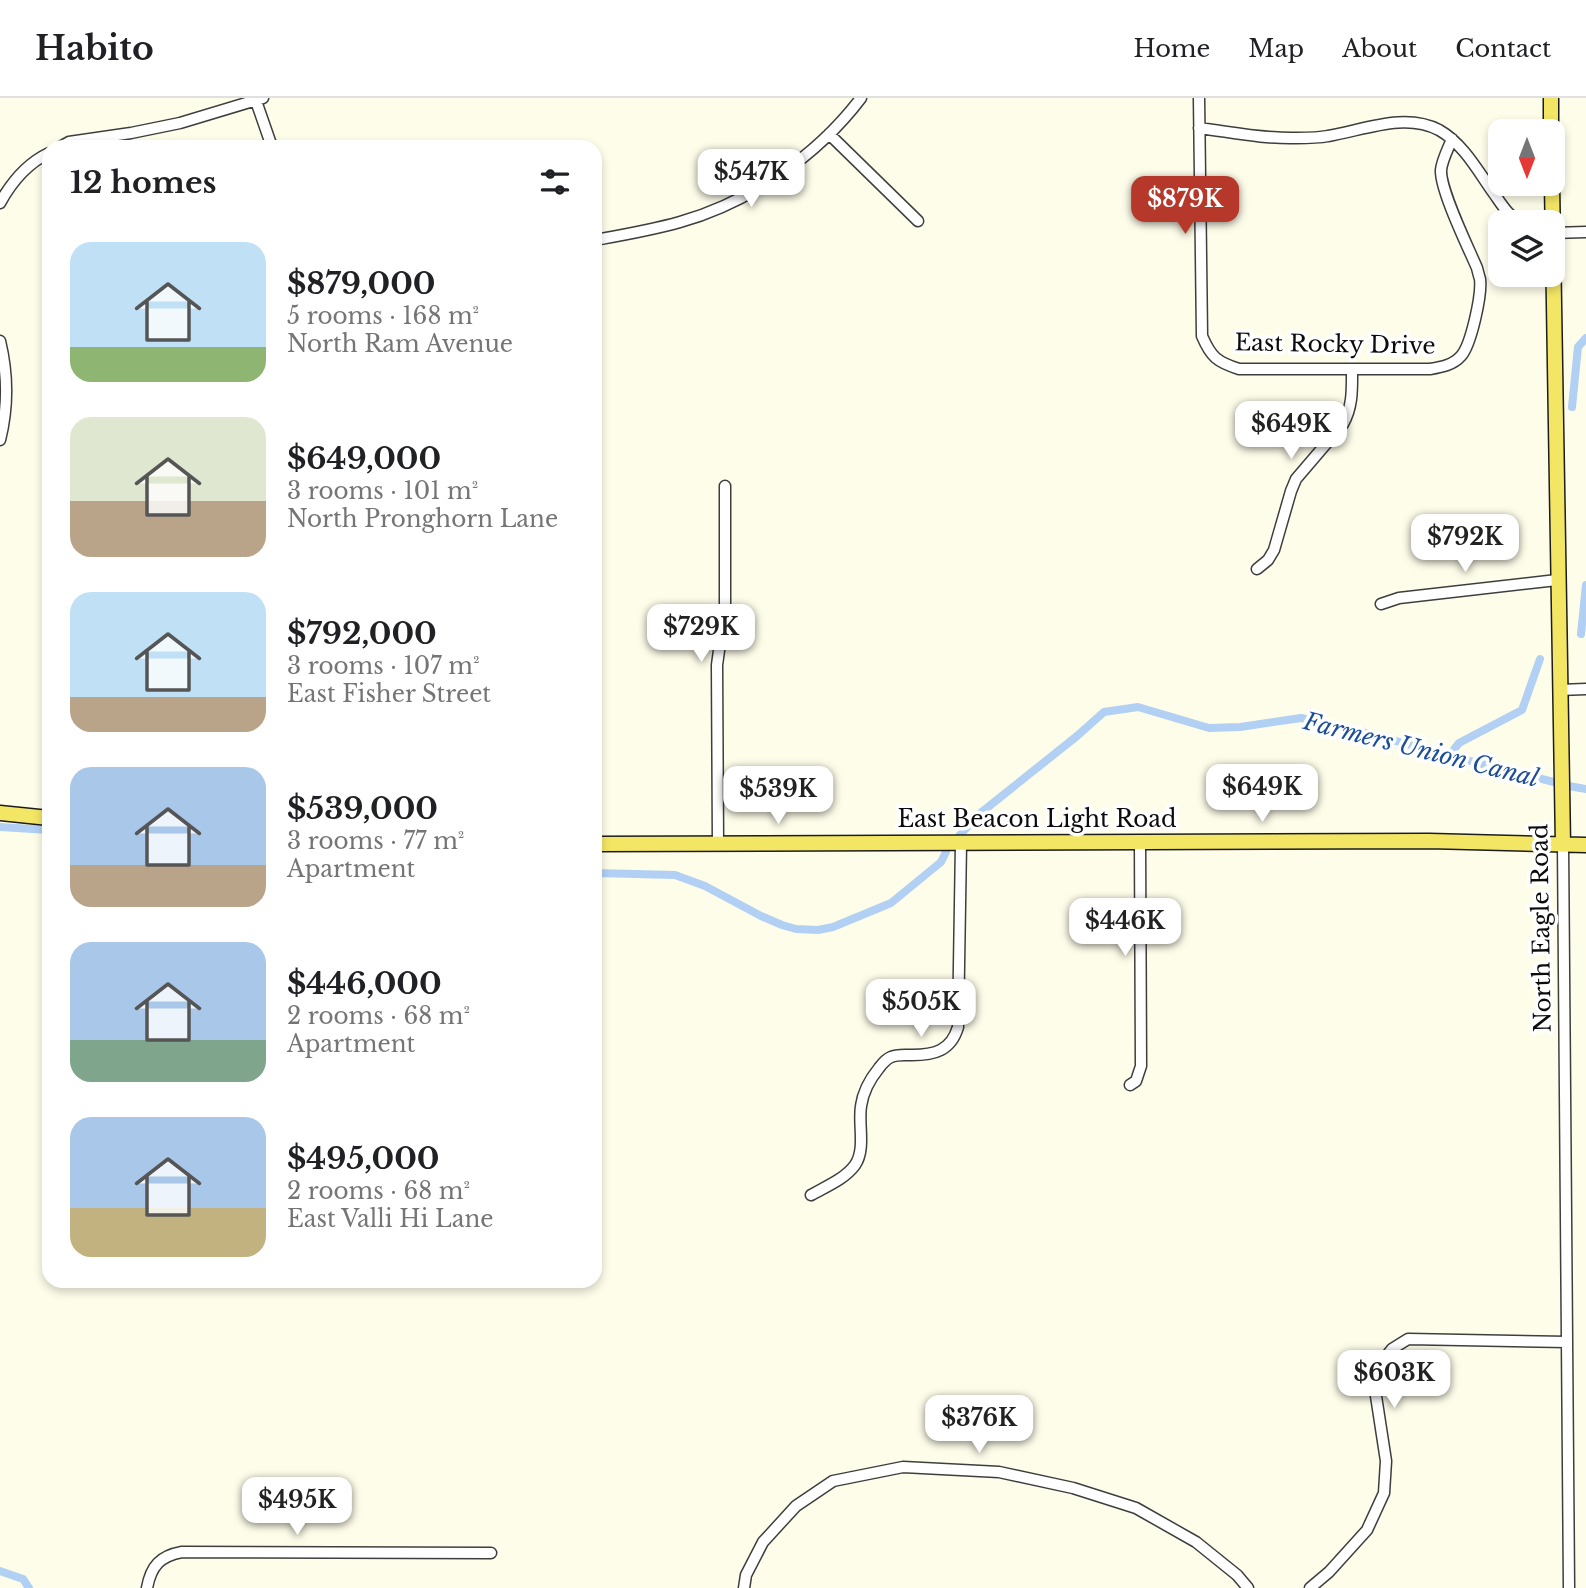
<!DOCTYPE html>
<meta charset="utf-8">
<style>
body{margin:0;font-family:"Libre Baskerville",serif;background:#f6f6f6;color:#202124;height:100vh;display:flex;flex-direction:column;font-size:26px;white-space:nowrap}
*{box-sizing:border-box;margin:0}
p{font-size:23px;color:#757577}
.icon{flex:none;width:38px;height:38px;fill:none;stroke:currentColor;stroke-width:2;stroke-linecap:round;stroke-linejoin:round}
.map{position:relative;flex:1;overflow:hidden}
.side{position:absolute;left:42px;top:42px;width:560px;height:1148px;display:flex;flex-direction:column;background:#fff;border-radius:21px;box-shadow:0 4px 10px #0003}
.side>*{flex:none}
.needle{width:46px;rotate:180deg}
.tools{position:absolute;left:1488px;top:21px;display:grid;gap:14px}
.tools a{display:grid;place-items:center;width:77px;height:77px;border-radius:14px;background:#fff;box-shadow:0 4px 10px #0003;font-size:35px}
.price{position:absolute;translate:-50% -60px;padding:0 16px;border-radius:14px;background:#fff;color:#222;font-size:23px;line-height:46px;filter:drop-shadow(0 2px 4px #0008)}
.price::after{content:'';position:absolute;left:50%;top:42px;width:21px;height:16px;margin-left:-10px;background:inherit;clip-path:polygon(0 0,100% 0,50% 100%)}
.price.on{background:#b5382a;color:#fff}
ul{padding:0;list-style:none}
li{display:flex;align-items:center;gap:21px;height:175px;padding:0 28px}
li span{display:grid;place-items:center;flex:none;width:196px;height:140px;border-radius:21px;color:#555}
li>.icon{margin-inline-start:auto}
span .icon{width:84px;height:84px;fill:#fffc;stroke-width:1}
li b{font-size:30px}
h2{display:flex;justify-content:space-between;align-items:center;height:84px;padding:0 28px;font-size:30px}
header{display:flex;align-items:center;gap:42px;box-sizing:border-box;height:98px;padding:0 35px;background:#fff;border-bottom:2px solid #e0e0e0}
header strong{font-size:33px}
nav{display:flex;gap:38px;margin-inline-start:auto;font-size:24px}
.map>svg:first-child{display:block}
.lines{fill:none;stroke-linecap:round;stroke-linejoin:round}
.canal{stroke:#b1d0f3;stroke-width:8}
.minor-casing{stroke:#3e3e3e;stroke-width:13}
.major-casing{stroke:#1c1c1c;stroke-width:17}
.minor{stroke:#fff;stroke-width:10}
.major{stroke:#f3e665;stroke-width:14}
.labels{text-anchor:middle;stroke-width:7;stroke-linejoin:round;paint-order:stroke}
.street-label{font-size:23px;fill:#0b0b0b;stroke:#fff}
.water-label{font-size:24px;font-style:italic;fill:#1b4e97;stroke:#fff}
</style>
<header>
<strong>Habito</strong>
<nav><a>Home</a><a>Map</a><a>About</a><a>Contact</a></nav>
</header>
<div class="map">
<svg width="1586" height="1490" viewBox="0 0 1586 1490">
<rect width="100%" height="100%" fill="#fefdea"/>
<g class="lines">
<!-- canal -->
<path class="canal" d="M1572 309 1578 249 1586 240
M1581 536 1586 487
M1449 658 1459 645 1522 612 1540 561
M1569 688 1586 691
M0 729 49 732
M959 738 978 717 1077 638 1104 614 1138 609 1209 630 1240 629 1301 620 1382 639 1434 654 1554 684
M595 775 675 777 705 788 761 818 782 827 796 831 818 832 833 829 891 805 941 764 946 754
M0 1473 23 1481 29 1490"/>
<defs>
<path id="minor" d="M1199 0 1202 238C1211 259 1217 264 1239 271H1430C1442 269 1453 267 1461 258 1471 247 1482 197 1480 181 1479 178 1478 174 1477 170 1468 149 1440 92 1441 72 1442 62 1448 51 1452 41
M256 3 272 49
M1199 30C1231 34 1264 41 1296 40 1307 40 1318 40 1328 38 1364 32 1405 14 1439 32 1464 46 1479 75 1495 97 1502 107 1509 119 1521 124
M829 36 918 123
M60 49 69 44 131 35 180 25 263 0
M0 105C11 85 28 65 49 55
M1552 135 1586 134
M595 142C623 137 652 132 680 124 750 104 817 58 861 0
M0 243C8 276 8 310 0 342
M1257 471 1268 462 1274 452 1291 393 1296 381 1343 326C1353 308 1352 291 1352 271
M1381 506 1399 500 1557 482
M1559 592 1586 591
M718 746 717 567 725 509V388
M1563 747 1569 1490
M1130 987 1136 983 1141 968 1140 744
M811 1097C825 1089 845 1081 855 1067 866 1051 858 1026 861 1008 863 994 870 981 879 970 882 966 886 961 891 959 897 956 905 957 912 957 934 957 951 953 958 929L961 745
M147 1490C151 1468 160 1458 182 1454L491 1455
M744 1490 746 1477 763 1444 796 1408 833 1383 903 1369 999 1374 1073 1390 1136 1410 1196 1444 1237 1477 1248 1490
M1310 1490 1329 1474 1367 1432 1384 1395 1386 1363 1374 1285 1380 1266 1392 1251 1408 1241 1567 1244"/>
<path id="major" d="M1551 0V33
M1552 86 1563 747
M0 715 49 720
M595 746 1429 743 1586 747"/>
</defs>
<!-- minor casing -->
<use href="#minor" class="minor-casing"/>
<!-- major casing -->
<use href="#major" class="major-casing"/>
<!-- minor -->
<use href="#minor" class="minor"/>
<!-- major -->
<use href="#major" class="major"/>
</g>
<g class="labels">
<!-- street labels -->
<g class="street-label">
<text transform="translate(1335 246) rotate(1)" y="8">East Rocky Drive</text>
<text x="1037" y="729">East Beacon Light Road</text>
<text transform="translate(1541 830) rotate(-91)" y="8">North Eagle Road</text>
</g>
<!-- water labels -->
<g class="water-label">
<text transform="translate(1421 652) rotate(14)" y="8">Farmers Union Canal</text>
</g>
</g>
</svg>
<div class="tools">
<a><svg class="needle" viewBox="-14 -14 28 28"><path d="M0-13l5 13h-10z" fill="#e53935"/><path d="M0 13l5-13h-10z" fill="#757577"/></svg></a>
<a><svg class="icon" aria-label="layers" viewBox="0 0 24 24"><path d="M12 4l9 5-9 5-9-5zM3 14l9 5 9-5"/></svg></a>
</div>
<b class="price" style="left:751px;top:111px">$547K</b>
<b class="price on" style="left:1185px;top:138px">$879K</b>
<b class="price" style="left:1291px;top:363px">$649K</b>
<b class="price" style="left:1465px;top:476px">$792K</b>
<b class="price" style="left:701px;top:566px">$729K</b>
<b class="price" style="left:1262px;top:726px">$649K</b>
<b class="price" style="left:778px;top:728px">$539K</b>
<b class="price" style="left:1125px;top:860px">$446K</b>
<b class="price" style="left:921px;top:941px">$505K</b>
<b class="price" style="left:1394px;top:1312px">$603K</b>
<b class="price" style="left:979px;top:1357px">$376K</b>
<b class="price" style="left:297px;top:1439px">$495K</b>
<section class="side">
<h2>12 homes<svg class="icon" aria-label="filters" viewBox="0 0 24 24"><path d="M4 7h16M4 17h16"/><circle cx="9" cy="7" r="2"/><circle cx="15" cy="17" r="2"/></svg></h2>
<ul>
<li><span style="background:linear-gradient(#bfe0f5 75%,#8fb573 0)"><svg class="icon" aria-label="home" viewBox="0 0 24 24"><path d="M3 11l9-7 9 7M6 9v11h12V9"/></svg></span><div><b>$879,000</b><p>5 rooms · 168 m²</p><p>North Ram Avenue</p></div></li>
<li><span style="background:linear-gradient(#dfe7d0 60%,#b9a48a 0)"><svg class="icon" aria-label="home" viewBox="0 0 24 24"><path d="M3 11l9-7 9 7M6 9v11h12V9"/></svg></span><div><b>$649,000</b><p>3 rooms · 101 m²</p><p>North Pronghorn Lane</p></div></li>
<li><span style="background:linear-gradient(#bfe0f5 75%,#b9a48a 0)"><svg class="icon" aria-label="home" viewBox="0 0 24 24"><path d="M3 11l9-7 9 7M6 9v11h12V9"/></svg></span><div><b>$792,000</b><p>3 rooms · 107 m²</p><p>East Fisher Street</p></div></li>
<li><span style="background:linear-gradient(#a9c7e8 70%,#b9a48a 0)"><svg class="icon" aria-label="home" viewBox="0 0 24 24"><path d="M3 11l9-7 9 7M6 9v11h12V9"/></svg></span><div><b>$539,000</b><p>3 rooms · 77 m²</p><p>Apartment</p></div></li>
<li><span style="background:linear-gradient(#a9c7e8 70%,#7fa58c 0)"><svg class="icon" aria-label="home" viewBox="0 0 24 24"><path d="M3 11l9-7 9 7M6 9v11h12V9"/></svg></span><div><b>$446,000</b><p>2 rooms · 68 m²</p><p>Apartment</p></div></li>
<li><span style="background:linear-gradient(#a9c7e8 65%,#c2b280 0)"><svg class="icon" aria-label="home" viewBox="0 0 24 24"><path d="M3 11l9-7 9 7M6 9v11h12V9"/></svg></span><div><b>$495,000</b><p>2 rooms · 68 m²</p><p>East Valli Hi Lane</p></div></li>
</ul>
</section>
</div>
